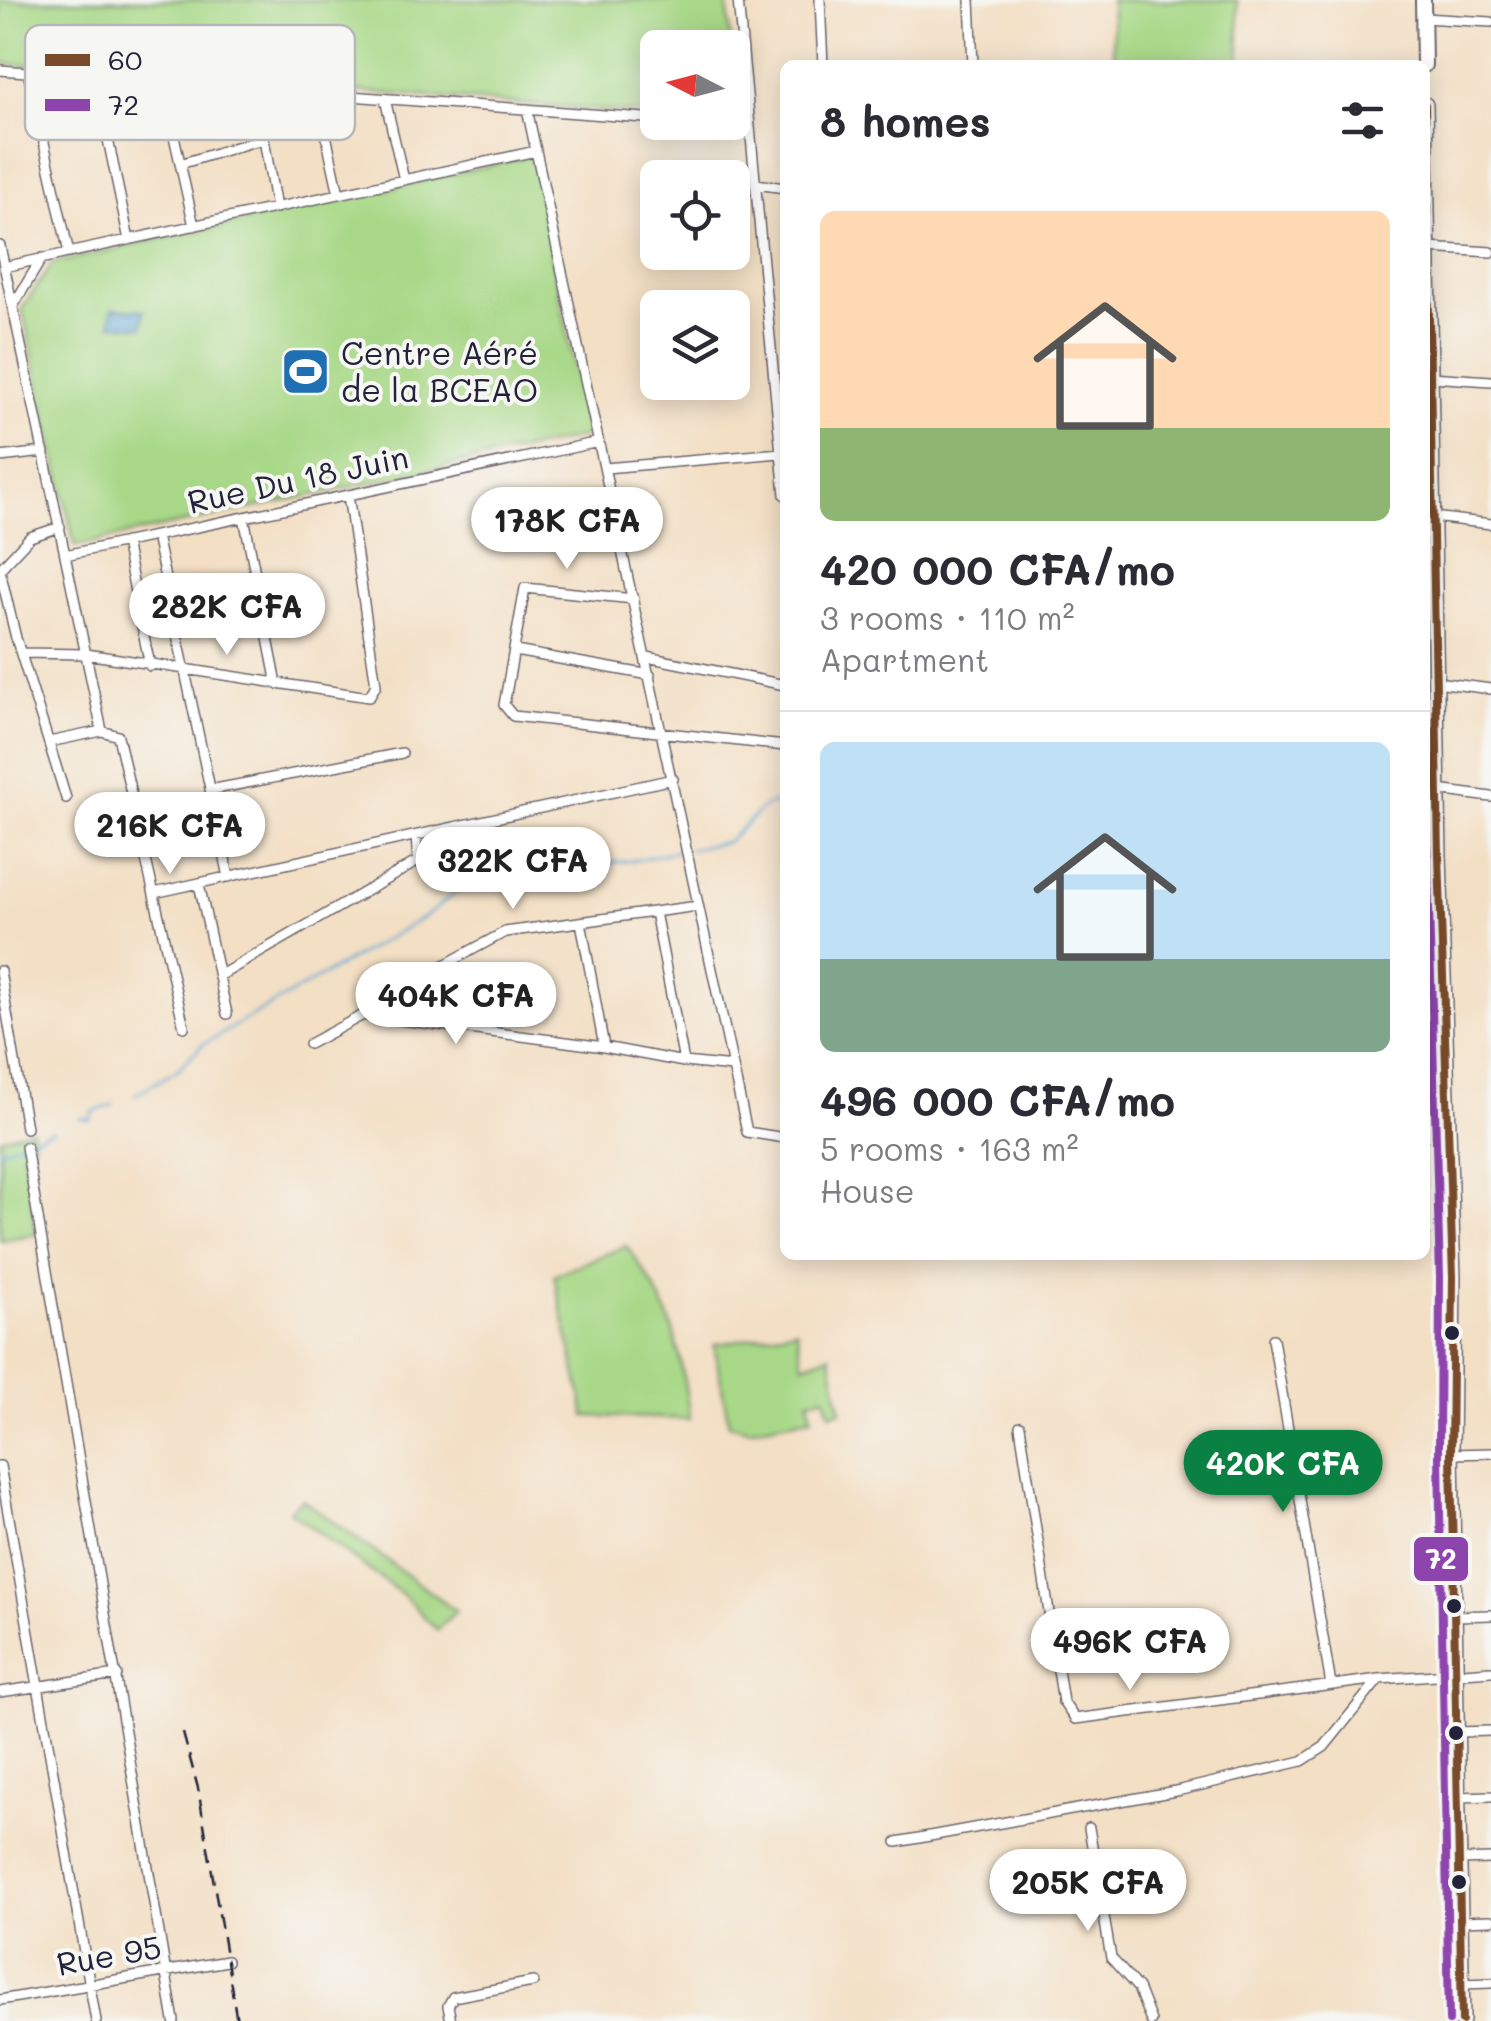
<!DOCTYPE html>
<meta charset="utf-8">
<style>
body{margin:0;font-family:Mali,sans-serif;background:#f7f7f7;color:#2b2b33;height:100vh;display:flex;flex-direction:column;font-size:38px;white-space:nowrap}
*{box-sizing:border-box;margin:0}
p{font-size:32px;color:#7c7c81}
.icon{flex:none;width:55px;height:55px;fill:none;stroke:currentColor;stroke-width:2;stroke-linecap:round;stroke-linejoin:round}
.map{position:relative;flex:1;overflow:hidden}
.sheet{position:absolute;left:780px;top:60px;width:650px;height:1200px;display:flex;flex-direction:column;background:#fff;border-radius:15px;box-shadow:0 5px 25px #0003}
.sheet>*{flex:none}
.needle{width:65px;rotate:276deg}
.tools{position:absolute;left:640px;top:30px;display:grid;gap:20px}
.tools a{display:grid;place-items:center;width:110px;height:110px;border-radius:15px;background:#fff;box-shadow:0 5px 25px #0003;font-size:50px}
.price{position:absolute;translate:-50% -85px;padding:0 22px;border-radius:35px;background:#fff;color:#222;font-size:32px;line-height:65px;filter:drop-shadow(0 2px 5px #0008)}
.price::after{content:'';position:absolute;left:50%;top:60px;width:30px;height:22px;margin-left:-15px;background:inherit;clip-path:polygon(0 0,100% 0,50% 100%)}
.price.on{background:#0b8043;color:#fff}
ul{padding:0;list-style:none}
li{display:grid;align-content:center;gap:20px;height:530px;padding:0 40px}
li+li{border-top:2px solid #e1e1e2}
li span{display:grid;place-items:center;height:310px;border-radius:15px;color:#555}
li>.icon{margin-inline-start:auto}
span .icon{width:180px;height:180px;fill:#fffc;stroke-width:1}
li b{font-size:42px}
h2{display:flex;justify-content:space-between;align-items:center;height:120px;padding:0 40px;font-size:42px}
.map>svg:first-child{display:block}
.green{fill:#a8d887;stroke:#657d61;stroke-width:2.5}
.water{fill:#5aa5d2;stroke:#3e6486;stroke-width:2.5}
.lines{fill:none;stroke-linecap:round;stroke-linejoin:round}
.stream{stroke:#5aa5d2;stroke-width:2.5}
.street-casing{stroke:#6b646b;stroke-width:12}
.secondary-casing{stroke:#6b646b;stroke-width:18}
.street{stroke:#fff;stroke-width:9}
.secondary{stroke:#fff;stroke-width:14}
.rail{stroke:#22223b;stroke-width:2.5;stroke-dasharray:15 8;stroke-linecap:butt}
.bus-1-casing{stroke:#f6f6f2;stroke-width:15}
.bus-2-casing{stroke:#f6f6f2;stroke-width:15}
.bus-1{stroke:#7a4b2a;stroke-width:8}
.bus-2{stroke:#8e44ad;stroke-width:8}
.bus-dot{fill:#22223b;stroke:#f6f6f2;stroke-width:4}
.labels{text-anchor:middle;stroke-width:8;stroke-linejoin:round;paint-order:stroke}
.poi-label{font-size:32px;fill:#22223b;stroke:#f6f6f2;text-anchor:start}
.street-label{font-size:32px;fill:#22223b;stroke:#f6f6f2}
.key{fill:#f6f6f2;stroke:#b6b6bb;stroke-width:2.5}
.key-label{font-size:28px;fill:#22223b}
.line-badge{stroke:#f6f6f2;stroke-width:4}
.badge-label{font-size:28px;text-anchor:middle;font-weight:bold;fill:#fff}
</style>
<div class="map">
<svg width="1491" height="2021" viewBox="0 0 1491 2021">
<rect width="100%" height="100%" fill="#f6f6f2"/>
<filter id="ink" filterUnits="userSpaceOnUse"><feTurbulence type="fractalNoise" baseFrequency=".01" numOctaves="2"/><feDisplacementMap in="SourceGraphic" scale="20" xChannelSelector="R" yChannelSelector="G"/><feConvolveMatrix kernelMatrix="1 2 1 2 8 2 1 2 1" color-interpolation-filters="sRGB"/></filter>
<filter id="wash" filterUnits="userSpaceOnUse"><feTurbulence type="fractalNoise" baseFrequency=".0048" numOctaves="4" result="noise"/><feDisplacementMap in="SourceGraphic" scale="40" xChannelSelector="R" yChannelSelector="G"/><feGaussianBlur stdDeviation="2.25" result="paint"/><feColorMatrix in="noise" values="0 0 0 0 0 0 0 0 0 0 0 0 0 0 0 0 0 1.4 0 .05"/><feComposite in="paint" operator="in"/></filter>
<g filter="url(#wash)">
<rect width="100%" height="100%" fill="#f3dfc4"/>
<!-- green -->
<path class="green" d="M0 0H727L731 47 658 48 657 115 0 63Z
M1111 0H1237L1240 65H1114Z
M532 156 588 436 75 546 22 308 53 263Z
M32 1129 34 1145 23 1150 37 1234 0 1240V1138Z
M626 1246C675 1310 678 1341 690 1419L586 1416 554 1275Z
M796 1329 803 1364 830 1355 841 1411 830 1413 825 1396 809 1400 812 1417 748 1429 729 1424 714 1345Z
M302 1499 456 1611 437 1630 402 1594 289 1511Z"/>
<!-- water -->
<path class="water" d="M112 308 144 310 143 327 111 324Z"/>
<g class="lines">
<!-- stream -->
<path class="stream" d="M688 849 727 842 765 806 785 801
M134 1095 176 1071 202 1045 426 916 477 876 637 860 680 850
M79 1118 90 1120 93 1112 113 1105
M0 1150 52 1130"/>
</g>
</g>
<g filter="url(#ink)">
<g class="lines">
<defs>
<path id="street" d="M738 0 785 495
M820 0 823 65
M970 0 973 65
M1423 18 1491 22
M0 70 658 119
M28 72 69 253
M95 77 129 240
M162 82 194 226
M317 94 339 194
M385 99 404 180
M527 109 747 1132 785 1138
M705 122 750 126
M171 126 258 105 276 208
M180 164 262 139
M756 184 785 188
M0 246 102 731
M1428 248 1491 252
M4 267 536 151
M13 306 42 258
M1430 377 1491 381
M0 457 44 452
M605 468 781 453
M487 515 619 531
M244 517 277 684
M1433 517 1491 524
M156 536 229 877
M125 542 150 666
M65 555 599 442
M0 569 30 537 60 527
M0 571 16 638 66 798
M634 599 525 588 504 705 513 716 785 746
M515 651 650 675
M21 653 86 654 369 697 376 685 348 495
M647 657 785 685
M1436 682 1491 689
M49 742 102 731 118 736 184 1027
M210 790 402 753
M1438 790 1491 797
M199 884 227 1014
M154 893 673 779
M655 912 684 1062 733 1067
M581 922 604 1047 684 1062
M0 971 26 1128
M219 976 418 861 416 837
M397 1019 402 988 505 932 698 906
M309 1044 363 1015 604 1047
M1425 1135 1450 1138
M26 1147 174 2021
M1425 1228 1451 1233
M1273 1339 1331 1685
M1020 1426 1063 1702 1075 1719 1379 1679 1491 1671
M1451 1454 1491 1453
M0 1466 96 2021
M1454 1616 1491 1615
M0 1692 117 1675
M1457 1732 1491 1731
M1458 1797 1491 1796
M1089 1828 1111 1958 1138 1988 1151 2021
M897 1842 1181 1790 1302 1761 1324 1747 1379 1679
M1459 1860 1491 1859
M1460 1921 1491 1920
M1461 1984 1491 1983
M0 2000 227 1961
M451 2021 448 2006 453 1997 533 1982"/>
<path id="secondary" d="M1423 0 1424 65
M1425 105 1439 855 1453 1277 1451 1454 1462 2021"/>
</defs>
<!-- street casing -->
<use href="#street" class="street-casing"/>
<!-- secondary casing -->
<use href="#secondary" class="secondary-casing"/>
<!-- street -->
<use href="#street" class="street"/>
<!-- secondary -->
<use href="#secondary" class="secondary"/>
<!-- rail -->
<path class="rail" d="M183 1733 198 1788 237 2021"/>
<defs>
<path id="bus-1" d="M1425 105 1439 855 1453 1277 1451 1454 1462 2021"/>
<path id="bus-2" d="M1425 775 1440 1277 1439 1454 1449 2021"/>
</defs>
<!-- bus-1 casing -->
<use href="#bus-1" class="bus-1-casing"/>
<!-- bus-2 casing -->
<use href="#bus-2" class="bus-2-casing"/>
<!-- bus-1 -->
<use href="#bus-1" class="bus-1"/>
<!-- bus-2 -->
<use href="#bus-2" class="bus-2"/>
</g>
</g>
<!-- icons -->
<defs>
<symbol id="stadium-square" viewBox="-11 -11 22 22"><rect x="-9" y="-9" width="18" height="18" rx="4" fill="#1f6fb2" stroke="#f6f6f2"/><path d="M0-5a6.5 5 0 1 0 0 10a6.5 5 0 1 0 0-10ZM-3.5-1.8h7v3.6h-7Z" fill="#fff"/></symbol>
</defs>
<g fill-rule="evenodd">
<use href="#stadium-square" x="278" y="344" width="55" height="55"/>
</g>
<!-- markers -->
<g class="bus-dot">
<circle cx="1452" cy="1333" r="9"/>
<circle cx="1454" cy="1606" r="9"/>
<circle cx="1456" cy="1733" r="9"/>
<circle cx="1459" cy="1882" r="9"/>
</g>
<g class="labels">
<!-- poi labels -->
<g class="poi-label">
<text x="341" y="365">Centre Aéré<tspan x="341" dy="37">de la BCEAO</tspan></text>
</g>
<!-- street labels -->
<g class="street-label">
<text transform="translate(298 480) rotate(-12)" y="11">Rue Du 18 Juin</text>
<text transform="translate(109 1956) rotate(-10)" y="11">Rue 95</text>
</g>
</g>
<!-- legend -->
<rect x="25" y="25" width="330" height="115" rx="15" class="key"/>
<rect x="45" y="54" width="45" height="12" fill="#7a4b2a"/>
<rect x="45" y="99" width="45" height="12" fill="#8e44ad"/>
<g class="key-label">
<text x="108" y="70">60</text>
<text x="108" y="115">72</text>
</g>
<rect class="line-badge" x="1412" y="1535" width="58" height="48" rx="10" fill="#8e44ad"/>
<g class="badge-label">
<text x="1441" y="1569">72</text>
</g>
</svg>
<div class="tools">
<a><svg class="needle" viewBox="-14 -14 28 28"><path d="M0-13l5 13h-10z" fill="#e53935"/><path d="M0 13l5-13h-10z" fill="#7c7c81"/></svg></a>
<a><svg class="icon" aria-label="locate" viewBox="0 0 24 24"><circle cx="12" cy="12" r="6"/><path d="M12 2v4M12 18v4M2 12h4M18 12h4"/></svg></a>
<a><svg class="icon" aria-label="layers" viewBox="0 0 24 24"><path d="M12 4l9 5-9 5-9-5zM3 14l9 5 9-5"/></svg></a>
</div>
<b class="price" style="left:567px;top:572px">178K CFA</b>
<b class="price" style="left:227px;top:658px">282K CFA</b>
<b class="price" style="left:170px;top:877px">216K CFA</b>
<b class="price" style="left:513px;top:912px">322K CFA</b>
<b class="price" style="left:456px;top:1047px">404K CFA</b>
<b class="price on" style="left:1283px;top:1515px">420K CFA</b>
<b class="price" style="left:1130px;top:1693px">496K CFA</b>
<b class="price" style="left:1088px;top:1934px">205K CFA</b>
<section class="sheet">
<h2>8 homes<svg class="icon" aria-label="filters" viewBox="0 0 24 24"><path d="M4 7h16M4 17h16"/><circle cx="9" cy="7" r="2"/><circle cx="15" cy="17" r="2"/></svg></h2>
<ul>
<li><span style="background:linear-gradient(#ffd9b3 70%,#8fb573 0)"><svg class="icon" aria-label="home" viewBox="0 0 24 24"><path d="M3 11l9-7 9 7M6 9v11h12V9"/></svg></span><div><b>420 000 CFA/mo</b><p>3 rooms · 110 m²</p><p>Apartment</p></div></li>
<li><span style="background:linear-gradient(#bfe0f5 70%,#7fa58c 0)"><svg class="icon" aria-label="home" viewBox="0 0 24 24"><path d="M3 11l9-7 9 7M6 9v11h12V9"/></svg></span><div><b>496 000 CFA/mo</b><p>5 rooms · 163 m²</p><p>House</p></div></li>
</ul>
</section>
</div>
